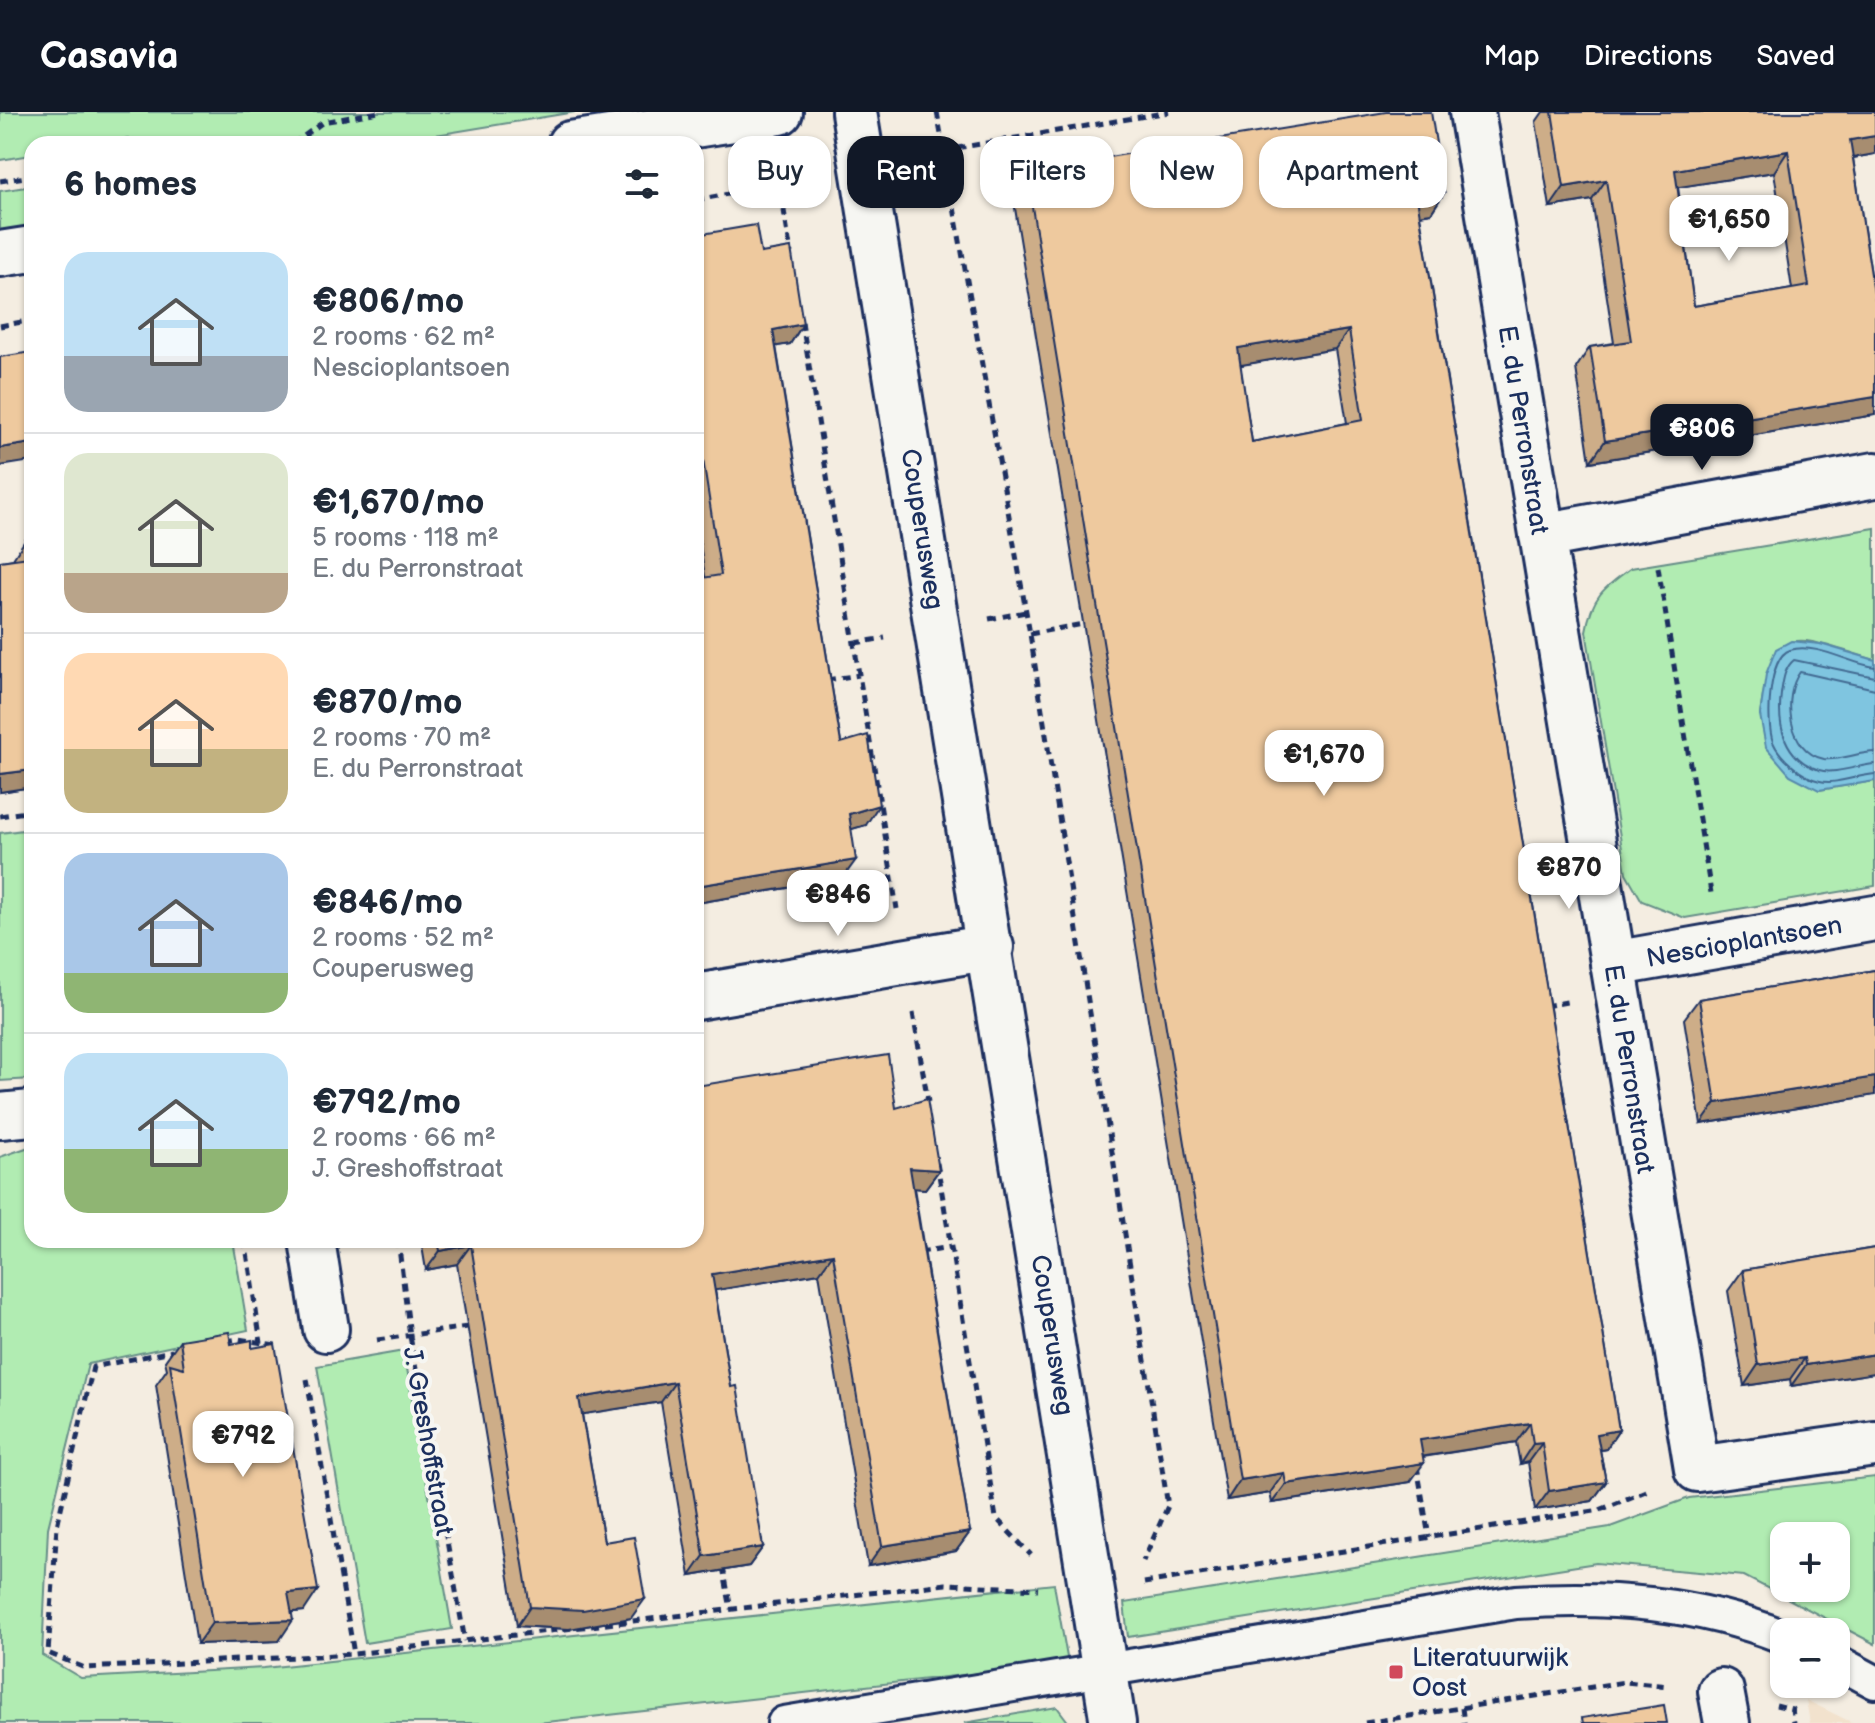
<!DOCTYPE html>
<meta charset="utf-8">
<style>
body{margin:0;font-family:"Balsamiq Sans",sans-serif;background:#f6f6f7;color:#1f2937;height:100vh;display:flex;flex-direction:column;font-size:30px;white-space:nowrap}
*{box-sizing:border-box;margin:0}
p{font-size:26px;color:#747a83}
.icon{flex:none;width:44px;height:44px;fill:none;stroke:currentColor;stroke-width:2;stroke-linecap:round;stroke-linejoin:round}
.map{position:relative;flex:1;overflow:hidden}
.sheet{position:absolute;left:24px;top:24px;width:680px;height:1112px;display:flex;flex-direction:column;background:#fff;border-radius:24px;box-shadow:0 2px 6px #0004}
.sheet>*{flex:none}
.hud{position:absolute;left:728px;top:24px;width:760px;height:72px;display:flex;gap:16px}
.tools{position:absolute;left:1770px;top:1410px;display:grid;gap:16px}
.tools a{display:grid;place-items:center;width:80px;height:80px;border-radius:16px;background:#fff;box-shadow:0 2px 6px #0004;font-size:40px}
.price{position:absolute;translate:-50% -68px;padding:0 18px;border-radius:16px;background:#fff;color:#222;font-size:26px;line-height:52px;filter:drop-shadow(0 2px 4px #0008)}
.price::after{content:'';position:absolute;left:50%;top:48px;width:24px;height:18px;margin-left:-12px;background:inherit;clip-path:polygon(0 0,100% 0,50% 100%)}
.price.active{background:#111827;color:#fff}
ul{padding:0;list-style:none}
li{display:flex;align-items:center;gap:24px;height:200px;padding:0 40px}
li+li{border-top:2px solid #e0e1e3}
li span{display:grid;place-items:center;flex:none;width:224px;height:160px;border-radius:24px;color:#555}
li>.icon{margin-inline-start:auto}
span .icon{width:96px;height:96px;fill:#fffc;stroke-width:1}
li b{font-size:34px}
h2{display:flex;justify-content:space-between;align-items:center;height:96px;padding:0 40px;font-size:34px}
.pill{padding:0 28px;border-radius:24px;background:#fff;box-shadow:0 2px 6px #0004;font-size:28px;line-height:72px}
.pill.active{background:#111827;color:#fff}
header{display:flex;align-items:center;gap:48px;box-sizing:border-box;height:112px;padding:0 40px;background:#111827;color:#fff}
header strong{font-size:38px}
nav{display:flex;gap:44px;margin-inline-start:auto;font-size:28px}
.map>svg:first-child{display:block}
.built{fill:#f2e2cd}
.green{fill:#b1ecb2;stroke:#668e88;stroke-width:2;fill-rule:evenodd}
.water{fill:#7fc5e0;stroke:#5789ac;stroke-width:2}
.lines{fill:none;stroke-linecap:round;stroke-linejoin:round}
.shore{stroke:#436b92;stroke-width:2}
.lane-casing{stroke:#1b2f5e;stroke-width:38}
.street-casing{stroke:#1b2f5e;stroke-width:50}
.path{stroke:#1b2f5e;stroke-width:5;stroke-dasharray:8 6;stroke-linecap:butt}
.lane{stroke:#f6f6f2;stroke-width:32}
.street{stroke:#f6f6f2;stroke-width:44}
.wall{fill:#cdad88;stroke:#1b2f5e;stroke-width:2;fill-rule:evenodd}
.shaded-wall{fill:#a78d6f;stroke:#1b2f5e;stroke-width:2}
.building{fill:#eec99e;stroke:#1b2f5e;stroke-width:2;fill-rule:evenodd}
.poi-dot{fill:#d1495b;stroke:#f6f6f2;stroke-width:3}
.labels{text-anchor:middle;stroke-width:8;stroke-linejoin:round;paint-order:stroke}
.street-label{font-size:26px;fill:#1b2f5e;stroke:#f6f6f2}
.poi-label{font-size:26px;fill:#1b2f5e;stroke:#f6f6f2;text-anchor:start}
</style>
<header>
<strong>Casavia</strong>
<nav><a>Map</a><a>Directions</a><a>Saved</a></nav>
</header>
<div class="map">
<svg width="1875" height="1611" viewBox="0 0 1875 1611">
<rect width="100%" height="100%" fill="#f4ede1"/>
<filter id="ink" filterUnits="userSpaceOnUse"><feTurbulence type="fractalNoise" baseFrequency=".0125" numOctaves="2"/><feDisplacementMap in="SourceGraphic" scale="16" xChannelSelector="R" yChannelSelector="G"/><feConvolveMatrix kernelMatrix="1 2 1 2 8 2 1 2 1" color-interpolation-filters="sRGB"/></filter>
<g filter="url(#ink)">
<!-- built -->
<path class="built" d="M1806 1588 1853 1611H1810Z"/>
<!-- green -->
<path class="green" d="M0 0H575L381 32H159L128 27 97 32H32V43L0 48Z
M32 74V120L0 127V79Z
M1875 416V548C1794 524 1773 505 1760 603L1820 678 1875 669V774L1685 806 1642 789 1626 761 1586 519C1592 485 1603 476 1631 456Z
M32 717V967L0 969V721Z
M32 1034V1128H233L248 1218 88 1252 48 1416 42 1543 81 1566 264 1556 1054 1472 1068 1551 538 1611H0V1045Z
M404 1239 452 1517 365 1531 317 1254Z
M1875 1365V1532L1744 1464 1596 1451 1128 1525 1124 1491 1610 1415 1689 1386ZM1784 1424H1836V1476H1784Z
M1057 1595 1069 1611H964Z"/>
<!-- water -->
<path class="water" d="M1791 529 1820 532 1875 548V669L1819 678 1790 663 1766 635 1760 603 1766 562 1776 537Z"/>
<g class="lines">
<!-- shore -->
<path class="shore" d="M1875 555C1850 552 1816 530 1790 538 1768 545 1766 611 1773 630 1780 646 1803 666 1820 669 1836 673 1858 663 1875 662
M1875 565 1794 548C1784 556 1783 569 1781 582 1777 614 1784 646 1819 658 1834 663 1859 653 1875 652
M1875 577 1800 560C1782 584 1788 640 1824 647 1839 649 1859 640 1875 640"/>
<defs>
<path id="lane" d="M1836 1549 1875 1570
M784 1611 1516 1490C1609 1484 1696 1490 1784 1525"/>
<path id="street" d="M854 0 1113 1611
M1472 0 1697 1357 1875 1332
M570 32 780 0
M0 142 32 137
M1542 424 1875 363
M1613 852 1875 806
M696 885 991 835
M0 1004 32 1001
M312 1128 326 1217
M1721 1579 1727 1611"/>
</defs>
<!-- lane casing -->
<use href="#lane" class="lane-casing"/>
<!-- street casing -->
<use href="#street" class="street-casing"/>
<!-- path -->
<path class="path" d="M937 0 1030 522 1168 1394 1143 1449
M293 32 323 10 379 0
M916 43 1169 0
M777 56 791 141
M0 69 32 64
M696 88 809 67
M802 210 897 797
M0 214 32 208
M1658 455 1711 781
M989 507 1026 500
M1030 522 1088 511
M855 531 885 526
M827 568 859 563
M0 704 32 699
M1545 894 1567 890
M913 901 928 990
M937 1051 996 1406 1031 1443
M245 1128 261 1231
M398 1128 410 1224 465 1529
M920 1140 950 1135
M377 1228 474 1214
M226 1229 238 1227 276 1233
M177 1238 93 1255 57 1414 48 1541 85 1556 354 1542 946 1472 1038 1477
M307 1267 354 1542
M1417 1354 1429 1425
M723 1455 731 1497
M1144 1471 1600 1398 1648 1378
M1776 1593 1792 1597 1794 1611
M1462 1596 1464 1611
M1365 1611 1624 1570 1669 1574"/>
<!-- lane -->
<use href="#lane" class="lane"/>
<!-- street -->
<use href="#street" class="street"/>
</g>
<!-- wall -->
<path class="wall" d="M1543 0H1875V42L1853 46 1875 188V303L1590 350 1576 256 1590 235 1614 231 1592 88 1550 95 1536 10ZM1774 60 1792 177 1694 194 1678 75Z
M1078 50 1444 81 1431 101 1420 103 1619 1318 1606 1337 1600 1338 1606 1370 1592 1389 1535 1398 1528 1350 1520 1352 1516 1330 1423 1345 1410 1370 1272 1391 1270 1381 1227 1388 1013 84 1027 64 1073 57ZM1335 237 1347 311 1252 330 1240 253Z
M696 123 761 141 803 212 790 232 776 234 841 631 866 713 851 717 842 767 696 791V467L705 465 696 407Z
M32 426V675L0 680V449L13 447 26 427Z
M1875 858V983L1701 1012 1684 907 1699 887Z
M896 996 939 1058 925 1077 914 1076 970 1420 956 1439 868 1454 819 1161 715 1178 731 1275 763 1435 749 1454 690 1464 661 1290 582 1302 604 1430 631 1506 569 1517 517 1514 457 1152 426 1158 421 1128H696Z
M1875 1136V1261L1791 1274 1790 1267 1744 1274 1728 1179 1743 1158Z
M180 1228 231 1232 252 1236 304 1499 292 1500 279 1529 197 1532 156 1273 167 1257 165 1249Z"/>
<!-- shaded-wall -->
<path class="shaded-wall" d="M1875 24V42L1836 49 1850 28Z
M1788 39 1774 60 1661 78 1675 58Z
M1606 68 1592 88 1550 95 1564 75Z
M1444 81 1431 101 1404 105 1417 86Z
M803 212 790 232 760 237 773 218Z
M1349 218 1335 237 1224 256 1238 236Z
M1875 285V303L1590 350 1605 329Z
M32 331V349L0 354V336Z
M32 658V675L0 680V662Z
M879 693 866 713 835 722 849 702Z
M856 748 842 767 696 791V774Z
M1875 965V983L1701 1012 1716 991Z
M910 1056 939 1058 925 1077 897 1075Z
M471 1133 457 1152 426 1158 440 1139Z
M833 1142 819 1161 699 1181 712 1162Z
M1875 1242V1261L1791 1274 1806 1253Z
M1805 1246 1790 1267 1744 1274 1758 1253Z
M675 1270 661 1290 566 1305 579 1286Z
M1530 1311 1516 1330 1407 1347 1420 1328Z
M1619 1318 1606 1337 1584 1341 1597 1322Z
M1542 1331 1528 1350 1520 1352 1533 1332Z
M1424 1351 1410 1370 1272 1391 1286 1372Z
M1284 1361 1270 1381 1227 1388 1240 1368Z
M1606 1370 1592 1389 1535 1398 1549 1379Z
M970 1420 956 1439 868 1454 882 1434Z
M763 1435 749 1454 690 1464 704 1444Z
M318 1478 304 1499 274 1502 288 1481Z
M645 1487 631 1506 569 1517 517 1514 530 1495Z
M293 1508 279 1529 197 1532 212 1511Z"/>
<!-- building -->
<path class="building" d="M1386 0H1431L1444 81 1417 86 1619 1318 1597 1322 1606 1370 1549 1379 1542 1331 1533 1332 1530 1311 1420 1328 1424 1351 1286 1372 1284 1361 1240 1368 1027 64 1079 56 1078 50ZM1349 218 1363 308 1252 330 1238 236Z
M1552 0H1875V24L1850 28 1875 188V285L1605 329 1590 235 1631 229 1606 68 1564 75ZM1788 39 1809 174 1694 194 1675 58Z
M756 113 761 141 791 136 803 212 773 218 841 631 868 623 879 693 849 702 856 748 696 774V467L721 463 696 303V123Z
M32 240V331L0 336V245Z
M32 426V658L0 662V449L29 445 26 427Z
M1875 858V965L1716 991 1699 887Z
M888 943 896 996 927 987 939 1058 910 1056 970 1420 882 1434 833 1142 712 1162 731 1275 737 1274 763 1435 704 1444 675 1270 579 1286 604 1430 634 1425 645 1487 583 1498 530 1495 471 1133 440 1139 438 1128H696V974Z
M1875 1136V1242L1806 1253 1805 1246 1758 1253 1743 1158Z
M229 1220 231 1232 252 1228V1236L275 1232 318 1478 288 1481 293 1508 212 1511 170 1252 184 1256 180 1228Z
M1664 1593 1667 1611H1583L1582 1606Z"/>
</g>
<!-- markers -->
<rect class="poi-dot" x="1388" y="1552" width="16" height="16" rx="4"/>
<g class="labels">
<!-- street labels -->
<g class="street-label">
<text transform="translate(1524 318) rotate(81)" y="9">E. du Perronstraat</text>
<text transform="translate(923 417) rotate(81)" y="9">Couperusweg</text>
<text transform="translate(1744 829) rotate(-10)" y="9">Nescioplantsoen</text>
<text transform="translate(1630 957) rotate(81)" y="9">E. du Perronstraat</text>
<text transform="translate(1053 1223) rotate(81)" y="9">Couperusweg</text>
<text transform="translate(429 1329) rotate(80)" y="9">J. Greshoffstraat</text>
</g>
<!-- poi labels -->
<g class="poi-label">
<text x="1412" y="1554">Literatuurwijk<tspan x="1412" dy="30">Oost</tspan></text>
</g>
</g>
</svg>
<div class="tools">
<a>+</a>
<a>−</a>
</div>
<b class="price" style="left:1729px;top:151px">€1,650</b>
<b class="price active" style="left:1702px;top:360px">€806</b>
<b class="price" style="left:1324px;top:686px">€1,670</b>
<b class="price" style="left:1569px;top:799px">€870</b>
<b class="price" style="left:838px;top:826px">€846</b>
<b class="price" style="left:243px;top:1367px">€792</b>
<div class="hud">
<a class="pill">Buy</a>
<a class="pill active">Rent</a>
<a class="pill">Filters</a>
<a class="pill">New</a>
<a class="pill">Apartment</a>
</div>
<section class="sheet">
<h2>6 homes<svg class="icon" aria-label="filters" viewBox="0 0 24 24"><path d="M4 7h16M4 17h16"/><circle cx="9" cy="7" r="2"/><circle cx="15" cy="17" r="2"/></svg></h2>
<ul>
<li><span style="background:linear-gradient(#bfe0f5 65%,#9aa5b1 0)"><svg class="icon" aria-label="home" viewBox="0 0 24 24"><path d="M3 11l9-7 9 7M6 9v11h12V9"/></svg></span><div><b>€806/mo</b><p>2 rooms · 62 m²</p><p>Nescioplantsoen</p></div></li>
<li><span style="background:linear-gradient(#dfe7d0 75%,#b9a48a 0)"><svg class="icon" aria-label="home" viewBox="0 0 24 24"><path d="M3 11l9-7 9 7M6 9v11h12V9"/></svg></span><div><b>€1,670/mo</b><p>5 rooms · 118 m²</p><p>E. du Perronstraat</p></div></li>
<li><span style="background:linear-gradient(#ffd9b3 60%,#c2b280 0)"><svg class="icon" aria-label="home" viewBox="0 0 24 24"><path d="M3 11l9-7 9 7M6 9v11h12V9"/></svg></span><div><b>€870/mo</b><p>2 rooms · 70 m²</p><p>E. du Perronstraat</p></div></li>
<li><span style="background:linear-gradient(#a9c7e8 75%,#8fb573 0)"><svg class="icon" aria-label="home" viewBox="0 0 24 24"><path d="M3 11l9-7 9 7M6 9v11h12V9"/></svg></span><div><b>€846/mo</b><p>2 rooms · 52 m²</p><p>Couperusweg</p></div></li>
<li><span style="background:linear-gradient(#bfe0f5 60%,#8fb573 0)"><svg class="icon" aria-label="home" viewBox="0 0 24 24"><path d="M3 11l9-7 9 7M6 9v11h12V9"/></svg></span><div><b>€792/mo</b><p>2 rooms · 66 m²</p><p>J. Greshoffstraat</p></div></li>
</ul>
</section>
</div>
